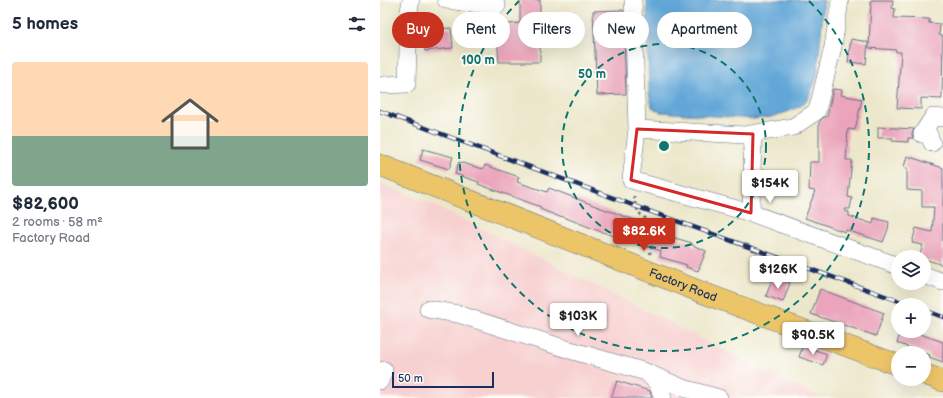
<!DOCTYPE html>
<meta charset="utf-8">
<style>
body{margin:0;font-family:"Balsamiq Sans",sans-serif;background:#f6f6f7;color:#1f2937;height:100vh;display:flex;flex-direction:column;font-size:15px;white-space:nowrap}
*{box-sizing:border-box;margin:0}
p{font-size:13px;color:#747a83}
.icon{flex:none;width:22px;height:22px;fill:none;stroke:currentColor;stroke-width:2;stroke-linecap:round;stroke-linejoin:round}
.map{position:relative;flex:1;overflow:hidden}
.sheet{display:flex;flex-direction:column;background:#fff;width:380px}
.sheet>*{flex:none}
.hud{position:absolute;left:12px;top:12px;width:380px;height:36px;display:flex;gap:8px}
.tools{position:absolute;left:511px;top:250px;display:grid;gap:8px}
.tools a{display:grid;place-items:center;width:40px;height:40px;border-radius:50%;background:#fff;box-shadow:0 4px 16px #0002;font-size:20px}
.scale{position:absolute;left:12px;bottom:10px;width:102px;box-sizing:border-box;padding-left:4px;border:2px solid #1b2f5e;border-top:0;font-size:11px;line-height:14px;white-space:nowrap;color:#1b2f5e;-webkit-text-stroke:3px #fdfcf7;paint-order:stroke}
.price{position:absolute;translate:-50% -34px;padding:0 9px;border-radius:4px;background:#fff;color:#222;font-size:13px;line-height:26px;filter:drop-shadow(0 1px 2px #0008)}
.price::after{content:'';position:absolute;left:50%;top:24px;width:12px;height:9px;margin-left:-6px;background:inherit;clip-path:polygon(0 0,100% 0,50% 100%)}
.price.selected{background:#c8321e;color:#fff}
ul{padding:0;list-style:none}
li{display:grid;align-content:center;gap:8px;height:212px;padding:0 12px}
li+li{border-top:1px solid #e0e1e3}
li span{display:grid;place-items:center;height:124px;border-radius:4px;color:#555}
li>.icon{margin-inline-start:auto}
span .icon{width:72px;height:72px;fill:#fffc;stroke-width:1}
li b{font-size:17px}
h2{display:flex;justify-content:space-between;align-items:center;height:48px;padding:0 12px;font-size:17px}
.chip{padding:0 14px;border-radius:18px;background:#fff;box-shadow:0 4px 16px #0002;font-size:14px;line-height:36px}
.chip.selected{background:#c8321e;color:#fff}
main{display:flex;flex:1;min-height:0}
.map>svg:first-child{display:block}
.built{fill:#f7d0d0}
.water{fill:#63a7d8;stroke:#3f6b9b}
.building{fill:#eba4bb}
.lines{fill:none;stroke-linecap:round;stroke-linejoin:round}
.minor-casing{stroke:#646f84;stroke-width:18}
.major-casing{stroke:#646f84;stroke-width:22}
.path{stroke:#646f84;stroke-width:2.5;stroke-dasharray:3 3;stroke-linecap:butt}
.minor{stroke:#fff;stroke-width:17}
.major{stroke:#edc569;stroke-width:21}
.rail-casing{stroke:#1b2f5e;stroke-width:4.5}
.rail{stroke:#fdfcf7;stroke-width:3;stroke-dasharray:9;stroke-linecap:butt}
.marked{fill:none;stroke:#d62828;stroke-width:3;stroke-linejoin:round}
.ring{fill:none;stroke:#0f766e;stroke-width:2;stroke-dasharray:7 5}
.labels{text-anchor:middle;stroke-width:4;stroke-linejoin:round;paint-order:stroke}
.street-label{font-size:12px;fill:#1b2f5e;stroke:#fdfcf7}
.centre{fill:#0f766e;stroke:#fdfcf7;stroke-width:2}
.ring-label{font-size:12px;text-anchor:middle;font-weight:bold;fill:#0f766e;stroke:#fdfcf7;stroke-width:4;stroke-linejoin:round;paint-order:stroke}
</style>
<main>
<section class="sheet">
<h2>5 homes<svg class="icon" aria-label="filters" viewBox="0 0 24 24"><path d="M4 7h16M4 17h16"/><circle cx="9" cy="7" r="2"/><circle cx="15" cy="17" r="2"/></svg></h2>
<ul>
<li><span style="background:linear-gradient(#ffd9b3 60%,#7fa58c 0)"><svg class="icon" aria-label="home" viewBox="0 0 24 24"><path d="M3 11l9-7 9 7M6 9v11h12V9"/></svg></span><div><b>$82,600</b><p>2 rooms · 58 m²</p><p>Factory Road</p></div></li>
</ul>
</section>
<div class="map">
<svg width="563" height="398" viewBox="0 0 563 398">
<rect width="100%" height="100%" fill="#fdfcf7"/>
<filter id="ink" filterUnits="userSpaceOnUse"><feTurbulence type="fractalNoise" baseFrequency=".025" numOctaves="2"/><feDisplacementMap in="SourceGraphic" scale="8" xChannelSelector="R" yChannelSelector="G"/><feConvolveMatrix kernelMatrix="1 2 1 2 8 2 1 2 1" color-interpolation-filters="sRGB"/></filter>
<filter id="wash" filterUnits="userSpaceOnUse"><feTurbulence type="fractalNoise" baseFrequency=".012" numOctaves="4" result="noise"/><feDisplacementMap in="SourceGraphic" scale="16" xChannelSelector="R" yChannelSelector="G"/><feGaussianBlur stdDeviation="0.9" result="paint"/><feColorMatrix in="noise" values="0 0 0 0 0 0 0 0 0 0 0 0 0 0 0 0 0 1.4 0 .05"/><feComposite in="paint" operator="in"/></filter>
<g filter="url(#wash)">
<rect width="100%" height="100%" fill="#ece7ca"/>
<!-- built -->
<path class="built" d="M0 184 52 204 440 398H0Z"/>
<!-- water -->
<path class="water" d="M267 0H444L437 77 428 99 421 106 407 112 391 117 374 119 280 112 272 107 269 93Z"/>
<g id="blocks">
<!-- building -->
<path class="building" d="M140 0H160V62H119L116 25 140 23Z
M491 0H513L512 8 515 9 514 18 549 19V23L560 24 559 35 563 36 562 99 541 98V109L517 108 521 52H516V50L489 48Z
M243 10 246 94 217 95 213 11Z
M71 28 73 48 45 51 44 30Z
M471 39 488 42 486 64 468 62Z
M453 89 462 90 461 95 482 99 475 130 468 129 466 160H472L468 197 472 198 470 209H465V211L469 212V216L493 224 494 218 509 222 508 229 503 242 466 230 465 232 425 218 435 191 429 190 430 162H439V122L444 117H447Z
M498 127 534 129 532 134 533 138H528V142L512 141 513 138H498Z
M43 149 73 157 69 169 40 160Z
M527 156 563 168V265L544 259V257H539L543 245 532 243 536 228 552 232 554 207H542V191L527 190V168L524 167Z
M79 162 103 169 105 165 139 177 137 182 167 192 169 188 221 208 272 226 271 231 312 243V245L326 251 318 271 306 267 307 265 280 257 281 251 219 231 181 216 180 217 160 209 161 207 98 184 99 182 75 174Z
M393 277 410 283 403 302 386 296Z
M440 289 504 313 496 336 431 314Z
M521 331H531L563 342V362L549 357 550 355 517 343Z
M423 346 447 354 443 365 419 357Z
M237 381 270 391 272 398H231Z"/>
</g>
</g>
<g filter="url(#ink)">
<use href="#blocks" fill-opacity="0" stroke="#646f84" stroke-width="1"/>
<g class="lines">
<defs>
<path id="minor" d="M66 0 117 6
M253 0 257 129 251 180 371 213 518 266
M4 85 27 84 29 11 31 0
M257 129 365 135 413 127 437 111 453 47 460 0
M552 143 549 135 542 134 553 117 563 118
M371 213 373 134
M544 275 563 282
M48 309 78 314 190 350 266 372 303 388 339 398
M268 374 277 383 283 398
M0 381 4 370"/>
<g id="major">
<path id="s1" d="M0 165 326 294 518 365"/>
<path d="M544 374 563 381"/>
</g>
</defs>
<!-- minor casing -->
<use href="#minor" class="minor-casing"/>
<!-- major casing -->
<use href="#major" class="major-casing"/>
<!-- path -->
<path class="path" d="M254 196C256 212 260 217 275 223V235L270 254"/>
<!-- minor -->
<use href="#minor" class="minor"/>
<!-- major -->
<use href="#major" class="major"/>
<defs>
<path id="rail" d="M0 111 255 206 530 305
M544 310 563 317"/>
</defs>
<!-- rail casing -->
<use href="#rail" class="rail-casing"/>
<!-- rail -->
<use href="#rail" class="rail"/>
</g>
</g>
<!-- marked area -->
<path class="marked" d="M257 129 373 134 371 213 251 180Z"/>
<!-- distance rings -->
<g class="ring">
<circle cx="284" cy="146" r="102"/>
<path d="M429 1A205 205 0 1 1 139 1"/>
</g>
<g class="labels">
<!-- street labels -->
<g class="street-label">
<text dy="4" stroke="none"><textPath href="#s1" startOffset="326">Factory Road</textPath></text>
</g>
</g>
<circle cx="284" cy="146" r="6" class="centre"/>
<g class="ring-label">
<text x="98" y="64">100 m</text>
<text x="212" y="78">50 m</text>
</g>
</svg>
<div class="tools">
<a><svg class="icon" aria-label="layers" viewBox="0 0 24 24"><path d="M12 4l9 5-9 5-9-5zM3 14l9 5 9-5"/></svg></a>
<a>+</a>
<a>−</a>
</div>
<div class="scale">50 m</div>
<b class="price" style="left:390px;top:204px">$154K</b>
<b class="price selected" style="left:264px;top:252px">$82.6K</b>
<b class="price" style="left:398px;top:290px">$126K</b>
<b class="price" style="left:198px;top:337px">$103K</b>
<b class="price" style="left:433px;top:356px">$90.5K</b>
<div class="hud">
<a class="chip selected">Buy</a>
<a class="chip">Rent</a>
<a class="chip">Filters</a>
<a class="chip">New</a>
<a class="chip">Apartment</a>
</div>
</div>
</main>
